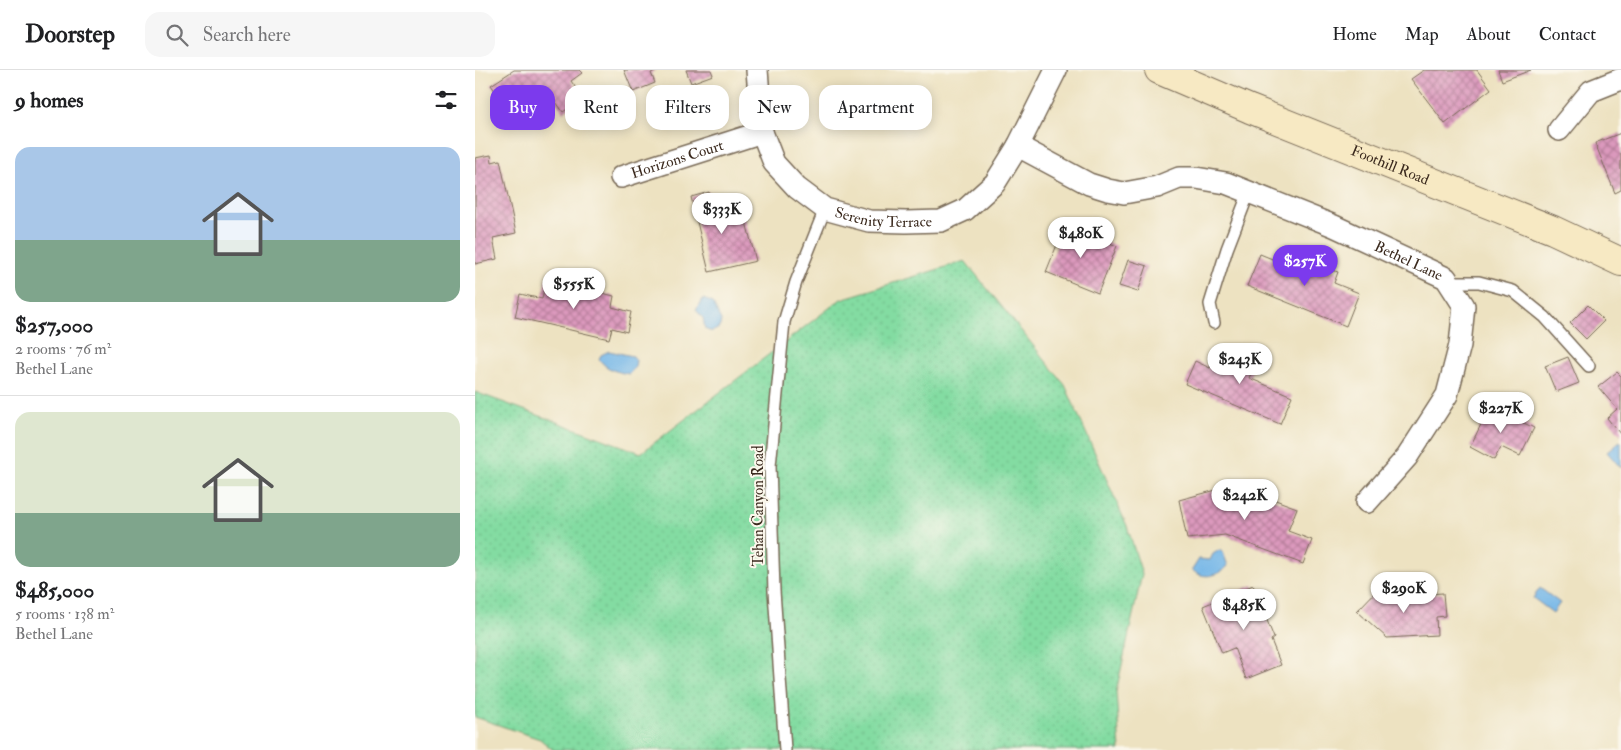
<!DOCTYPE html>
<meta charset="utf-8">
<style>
body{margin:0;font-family:"IM FELL Double Pica",serif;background:#f6f6f6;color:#202124;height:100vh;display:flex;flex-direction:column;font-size:19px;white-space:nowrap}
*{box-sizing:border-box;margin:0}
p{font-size:16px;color:#757577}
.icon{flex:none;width:28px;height:28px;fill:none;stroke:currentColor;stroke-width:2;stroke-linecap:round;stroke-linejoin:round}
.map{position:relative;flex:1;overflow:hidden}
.sheet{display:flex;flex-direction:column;background:#fff;width:475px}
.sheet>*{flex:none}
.guide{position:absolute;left:15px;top:15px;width:475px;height:45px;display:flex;gap:10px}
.price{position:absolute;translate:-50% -42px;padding:0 11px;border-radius:18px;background:#fff;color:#222;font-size:16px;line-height:32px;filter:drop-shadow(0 1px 2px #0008)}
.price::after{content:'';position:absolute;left:50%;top:30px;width:15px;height:11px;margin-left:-8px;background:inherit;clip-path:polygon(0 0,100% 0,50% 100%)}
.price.on{background:#7c3aed;color:#fff}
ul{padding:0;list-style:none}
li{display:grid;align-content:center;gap:10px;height:265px;padding:0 15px}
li+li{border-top:1px solid #e0e0e0}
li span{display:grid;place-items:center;height:155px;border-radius:15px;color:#555}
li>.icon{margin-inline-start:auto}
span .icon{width:90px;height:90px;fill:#fffc;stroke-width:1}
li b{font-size:21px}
h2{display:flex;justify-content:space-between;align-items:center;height:60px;padding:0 15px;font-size:21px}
.chip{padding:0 18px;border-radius:15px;background:#fff;box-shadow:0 2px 12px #0003;font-size:18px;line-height:45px}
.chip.on{background:#7c3aed;color:#fff}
header{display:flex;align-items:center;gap:30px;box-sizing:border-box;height:70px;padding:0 25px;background:#fff;border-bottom:1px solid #e0e0e0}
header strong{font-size:24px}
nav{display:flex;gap:28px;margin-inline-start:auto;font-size:18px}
.search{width:350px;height:45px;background:#f6f6f6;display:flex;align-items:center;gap:12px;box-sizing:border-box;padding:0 18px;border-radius:15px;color:#757577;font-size:19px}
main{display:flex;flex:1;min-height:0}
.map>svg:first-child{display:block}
.grass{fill:url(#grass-dots);stroke:#5f8360}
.water{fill:#72b5e7;stroke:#567082}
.building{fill:url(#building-cross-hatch)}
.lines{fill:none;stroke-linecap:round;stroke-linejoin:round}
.lane-casing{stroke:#796a57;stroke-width:14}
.street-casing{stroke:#796a57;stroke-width:24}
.secondary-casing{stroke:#796a57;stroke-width:30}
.lane{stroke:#fff;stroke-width:11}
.street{stroke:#fff;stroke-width:21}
.secondary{stroke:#f7e9c3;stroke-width:28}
.labels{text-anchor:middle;stroke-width:4;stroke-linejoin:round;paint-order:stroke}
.street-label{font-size:15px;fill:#3b2a1e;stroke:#fbf7ec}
</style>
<header>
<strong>Doorstep</strong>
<div class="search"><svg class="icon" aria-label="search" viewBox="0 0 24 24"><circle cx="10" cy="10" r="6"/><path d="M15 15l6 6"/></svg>Search here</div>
<nav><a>Home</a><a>Map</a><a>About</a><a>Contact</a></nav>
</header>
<main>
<section class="sheet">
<h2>9 homes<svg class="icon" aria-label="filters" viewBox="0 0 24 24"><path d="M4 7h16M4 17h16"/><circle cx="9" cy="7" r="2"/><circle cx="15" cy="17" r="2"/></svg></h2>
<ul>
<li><span style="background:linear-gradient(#a9c7e8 60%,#7fa58c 0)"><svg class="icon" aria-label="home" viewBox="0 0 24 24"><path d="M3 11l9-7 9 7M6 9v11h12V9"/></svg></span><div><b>$257,000</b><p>2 rooms · 76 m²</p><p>Bethel Lane</p></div></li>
<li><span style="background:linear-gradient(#dfe7d0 65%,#7fa58c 0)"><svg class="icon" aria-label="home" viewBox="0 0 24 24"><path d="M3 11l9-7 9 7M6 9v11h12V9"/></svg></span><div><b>$485,000</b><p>5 rooms · 138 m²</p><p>Bethel Lane</p></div></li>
</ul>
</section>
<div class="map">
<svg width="1146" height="680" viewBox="0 0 1146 680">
<defs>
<pattern id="grass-dots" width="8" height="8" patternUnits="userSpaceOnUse" patternTransform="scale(1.25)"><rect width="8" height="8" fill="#83dca2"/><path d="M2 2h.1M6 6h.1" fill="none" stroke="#72bd8b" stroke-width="1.8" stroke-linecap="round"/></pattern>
<pattern id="building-cross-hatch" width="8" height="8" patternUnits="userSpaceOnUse" patternTransform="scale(1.25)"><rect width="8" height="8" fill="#dc99bd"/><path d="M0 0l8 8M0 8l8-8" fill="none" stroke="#b47d99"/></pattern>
</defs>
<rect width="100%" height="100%" fill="#fbf7ec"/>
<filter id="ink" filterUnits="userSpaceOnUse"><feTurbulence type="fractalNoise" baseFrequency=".02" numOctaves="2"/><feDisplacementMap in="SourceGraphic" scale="10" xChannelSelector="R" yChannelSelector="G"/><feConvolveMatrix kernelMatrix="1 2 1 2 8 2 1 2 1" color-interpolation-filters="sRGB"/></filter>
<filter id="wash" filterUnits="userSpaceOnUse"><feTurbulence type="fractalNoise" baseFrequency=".0096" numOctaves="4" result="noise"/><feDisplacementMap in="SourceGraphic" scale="20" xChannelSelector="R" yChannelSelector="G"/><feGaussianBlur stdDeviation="1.12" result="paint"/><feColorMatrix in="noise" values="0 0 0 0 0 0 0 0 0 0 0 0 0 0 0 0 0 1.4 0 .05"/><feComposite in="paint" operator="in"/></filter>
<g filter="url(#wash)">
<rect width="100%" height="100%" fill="#ede2c1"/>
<!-- grass -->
<path class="grass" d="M490 191 590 315 652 456 667 504 641 622 645 680H78L65 669 0 647V322L166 383 366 229Z"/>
<!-- water -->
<path class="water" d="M228 229 237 232 246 250 245 257C240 261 236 263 230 259L228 248 221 240Z
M134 281 158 286 161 290 160 297 154 304C142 302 132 300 124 289L126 285Z
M1145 371 1146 372V398L1132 382Z
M744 480 748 482 753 496C743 506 729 510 717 500L724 489 735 490 738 484Z
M1065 518 1085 533 1078 543 1058 528Z"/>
<g id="blocks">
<!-- building -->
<path class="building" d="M39 0H104L107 3 96 11 108 28 88 42 73 20 37 45 16 15Z
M149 0H182L176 3 180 13 158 22Z
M211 0H236L238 5 216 13Z
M949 0H1002L1016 19 970 54 936 9Z
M1023 0H1056L1027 11Z
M1146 63V120L1140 123 1120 73Z
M16 85 17 92 25 90 41 163 18 168 22 189 0 194V88Z
M234 122 237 134 244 132 247 145 257 143 259 151 270 148 281 191 234 202 216 127Z
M590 155 642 176 623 223 571 202Z
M785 184 817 197 822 186 863 202 859 213 884 223 871 256 772 216Z
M653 190 672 196 663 222 644 216Z
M71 209 139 226 137 237 156 242 152 262 137 258 134 269 40 247 45 224 67 229Z
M1113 235 1129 251 1111 269 1095 253Z
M762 275 785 284 774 308 817 326 805 354 710 314 720 291 735 298 739 288 754 294Z
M1093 287 1104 313 1081 322 1070 296Z
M1142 302 1146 306V365L1132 348 1142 339 1123 317Z
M1015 336 1059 358 1045 386 1026 377 1019 390 995 377Z
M760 415 822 438 813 461 837 470 828 494 750 465 712 469 704 430Z
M778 515 799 568 796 570 806 595 771 609 759 578 747 583 728 536Z
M906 516 922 526 968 523 970 546 961 547 962 565 912 568 882 541Z"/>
</g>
</g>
<g filter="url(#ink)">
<use href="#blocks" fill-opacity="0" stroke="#796a57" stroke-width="1"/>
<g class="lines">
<defs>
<path id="lane" d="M974 212H1004L1038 221 1070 247 1114 296
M739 253 735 234 752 179 774 122
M310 680 299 521 295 396 309 252 321 212 350 139"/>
<g id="street">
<path id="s1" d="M282 0 287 62 299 93 322 118 350 139 394 151 431 152 466 151 490 140 520 113 543 76 581 0"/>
<path d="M1084 60 1116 21 1146 9"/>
<path id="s2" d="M543 76 614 114 633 120 649 123 682 117 704 108H721L751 113 859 156 971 208 989 236 985 275 972 325 932 387 892 432"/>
<path id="s3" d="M146 107 287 62"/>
</g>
<g id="secondary">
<path id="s4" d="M684 0 775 39 1078 160 1146 192"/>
</g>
</defs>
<!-- lane casing -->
<use href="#lane" class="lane-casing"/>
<!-- street casing -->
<use href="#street" class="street-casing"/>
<!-- secondary casing -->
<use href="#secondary" class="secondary-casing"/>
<!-- lane -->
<use href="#lane" class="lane"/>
<!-- street -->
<use href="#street" class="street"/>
<!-- secondary -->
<use href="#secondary" class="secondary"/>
</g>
</g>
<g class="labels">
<!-- street labels -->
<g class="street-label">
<text dy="5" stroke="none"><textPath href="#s3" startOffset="59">Horizons Court</textPath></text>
<text dy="5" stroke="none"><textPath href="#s4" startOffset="250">Foothill Road</textPath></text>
<text dy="5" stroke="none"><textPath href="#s1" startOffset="224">Serenity Terrace</textPath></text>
<text dy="5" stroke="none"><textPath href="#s2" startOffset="420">Bethel Lane</textPath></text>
<text transform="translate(283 436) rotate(-90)" y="5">Tehan Canyon Road</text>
</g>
</g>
</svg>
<b class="price" style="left:247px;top:165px">$333K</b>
<b class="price" style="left:606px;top:189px">$480K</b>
<b class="price on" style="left:830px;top:217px">$257K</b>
<b class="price" style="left:99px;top:240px">$555K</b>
<b class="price" style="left:765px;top:315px">$243K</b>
<b class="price" style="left:1026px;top:364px">$227K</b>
<b class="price" style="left:770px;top:451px">$242K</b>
<b class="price" style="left:929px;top:544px">$290K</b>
<b class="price" style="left:769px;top:561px">$485K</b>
<div class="guide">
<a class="chip on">Buy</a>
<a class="chip">Rent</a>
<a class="chip">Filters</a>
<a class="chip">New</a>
<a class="chip">Apartment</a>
</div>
</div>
</main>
